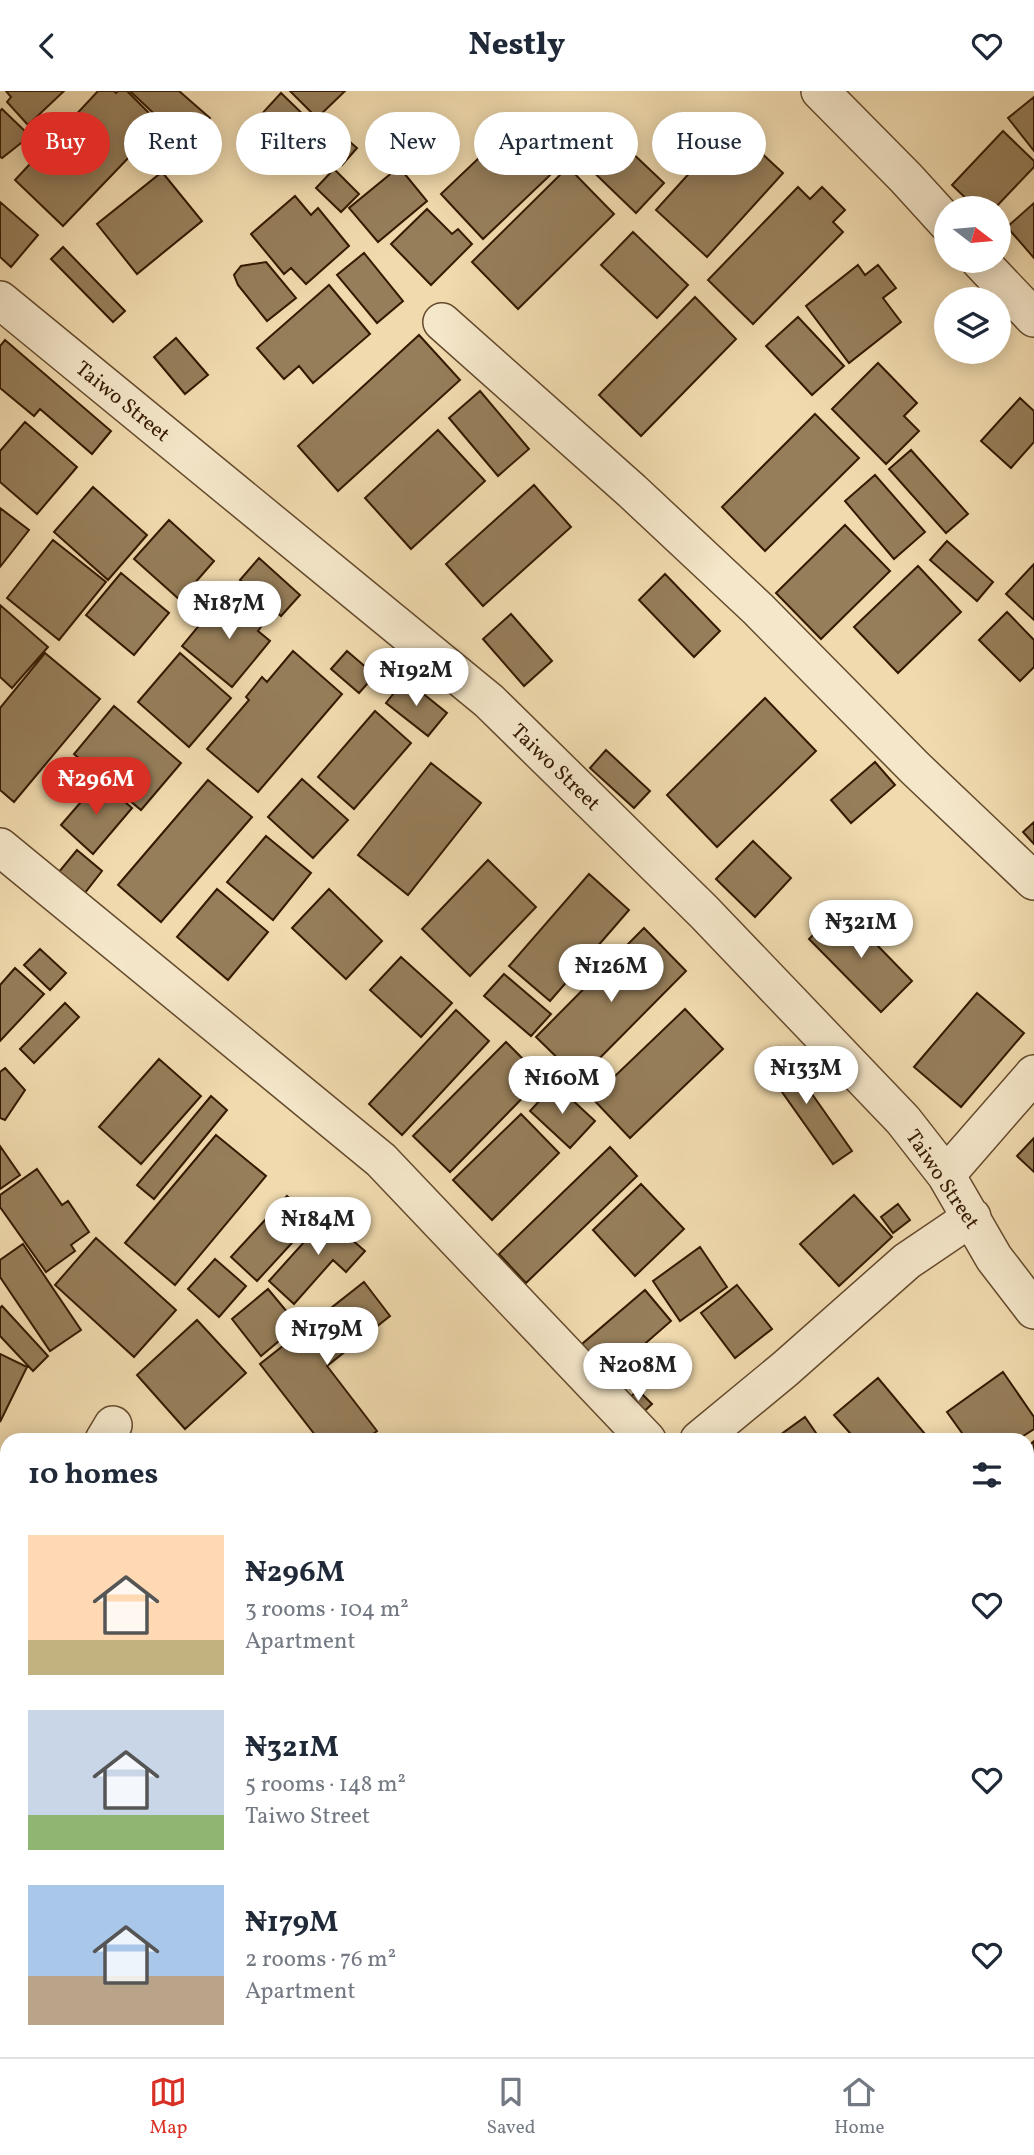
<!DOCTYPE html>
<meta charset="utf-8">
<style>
body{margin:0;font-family:Vollkorn,serif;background:#f2f2f3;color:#1f2937;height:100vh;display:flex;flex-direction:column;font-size:26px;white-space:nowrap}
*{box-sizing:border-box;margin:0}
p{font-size:23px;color:#747a83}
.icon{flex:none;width:38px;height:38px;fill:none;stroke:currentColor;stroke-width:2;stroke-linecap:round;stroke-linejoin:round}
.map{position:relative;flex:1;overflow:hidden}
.details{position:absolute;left:0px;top:1342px;width:1034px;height:625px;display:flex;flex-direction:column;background:#fff;border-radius:21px 21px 0 0;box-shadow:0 4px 18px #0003}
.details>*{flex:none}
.top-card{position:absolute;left:21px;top:21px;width:992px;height:63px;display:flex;gap:14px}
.needle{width:46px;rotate:106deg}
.buttons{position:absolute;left:934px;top:105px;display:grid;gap:14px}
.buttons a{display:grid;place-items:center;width:77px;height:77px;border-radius:50%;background:#fff;box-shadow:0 4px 18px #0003;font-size:35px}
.price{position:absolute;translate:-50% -60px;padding:0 16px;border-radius:24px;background:#fff;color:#222;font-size:23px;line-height:46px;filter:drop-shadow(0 2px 4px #0008)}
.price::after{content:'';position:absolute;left:50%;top:42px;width:21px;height:16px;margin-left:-10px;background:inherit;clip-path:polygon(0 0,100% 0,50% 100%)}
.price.on{background:#d93025;color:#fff}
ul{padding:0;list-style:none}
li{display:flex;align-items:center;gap:21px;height:175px;padding:0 28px}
li span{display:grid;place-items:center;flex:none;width:196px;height:140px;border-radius:0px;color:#555}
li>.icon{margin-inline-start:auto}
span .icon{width:84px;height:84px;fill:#fffc;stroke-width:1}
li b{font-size:30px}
h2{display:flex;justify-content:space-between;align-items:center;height:84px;padding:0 28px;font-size:30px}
.pill{padding:0 24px;border-radius:32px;background:#fff;box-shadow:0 4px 18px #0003;font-size:24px;line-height:63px}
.pill.on{background:#d93025;color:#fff}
header{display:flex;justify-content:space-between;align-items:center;height:91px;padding:0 28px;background:#fff;font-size:32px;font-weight:800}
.tabs{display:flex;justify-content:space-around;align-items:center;height:98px;border-top:2px solid #e0e1e3;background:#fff;font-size:19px;color:#747a83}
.tabs a{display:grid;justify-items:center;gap:4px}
.tabs .on{color:#d93025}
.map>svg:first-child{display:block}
.building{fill:#967e5a;stroke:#351a00;stroke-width:2}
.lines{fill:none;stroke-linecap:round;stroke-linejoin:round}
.street-casing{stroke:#644a2c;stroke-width:40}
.street{stroke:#f5e7ca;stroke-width:37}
.labels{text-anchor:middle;stroke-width:7;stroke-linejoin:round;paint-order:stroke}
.street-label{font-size:21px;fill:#351a00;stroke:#f5e7ca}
</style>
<header><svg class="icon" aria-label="back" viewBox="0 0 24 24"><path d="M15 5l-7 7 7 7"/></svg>Nestly<svg class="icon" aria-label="heart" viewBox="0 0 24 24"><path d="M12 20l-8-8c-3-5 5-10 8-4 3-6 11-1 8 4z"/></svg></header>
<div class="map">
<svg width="1034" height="1966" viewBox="0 0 1034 1966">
<rect width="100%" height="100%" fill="#f0daae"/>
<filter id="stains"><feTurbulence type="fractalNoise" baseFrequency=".00286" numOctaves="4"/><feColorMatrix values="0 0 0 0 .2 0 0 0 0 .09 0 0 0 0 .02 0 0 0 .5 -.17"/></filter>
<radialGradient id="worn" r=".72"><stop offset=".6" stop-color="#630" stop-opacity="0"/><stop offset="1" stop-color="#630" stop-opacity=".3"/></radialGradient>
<!-- building -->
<path class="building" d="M6 0H64L28 34 7 11 11 6Z
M98 0H114L116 2 118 0H127L153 26 147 32 155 39 63 135 15 89Z
M130 0H179L210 27 185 52Z
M290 0H345L317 27Z
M281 2 314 34 280 70 247 39Z
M1034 6V60L1008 27Z
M2 18 30 45 2 67 0 66V20Z
M524 24 567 68 483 148 441 103Z
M732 35 783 82 707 166 656 119Z
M335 38 357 57 342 74 321 54Z
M609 40 664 92 636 122 581 69Z
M1003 40 1034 70V76L995 117H976L952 94Z
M399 76 427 110 378 151 349 117Z
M568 76 614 123 518 218 472 171Z
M334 78 359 103 341 121 316 97Z
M162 81 202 130 137 183 97 133Z
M798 96 810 108 822 96 845 119 833 131 843 141 753 233 708 189Z
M295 105 311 124 318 117 349 155 306 193 291 177 284 183 251 143Z
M0 111 38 144 11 176 0 166Z
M1034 112V167L1007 136Z
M427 118 452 143 458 138 472 153 431 194 391 153Z
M633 141 688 194 657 227 601 174Z
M63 156 125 220 113 231 51 168Z
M364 162 403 210 377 232 337 184Z
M266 171 296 207 267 230 238 194 234 184 241 175Z
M858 174 865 184 878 174 896 197 883 207 901 231 849 272 806 215Z
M329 194 370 243 313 292 299 275 284 288 257 257Z
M695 206 736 248 641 345 599 304Z
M798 226 844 275 812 304 766 255Z
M419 244 460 289 338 400 298 355Z
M176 247 208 284 185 303 154 266Z
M5 249 111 340 92 363 40 318 34 325 0 297V255Z
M878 272 917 312 904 325 919 340 886 373 832 318Z
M480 300 529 358 498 385 449 327Z
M1020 307 1034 320V351L1011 377 981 350Z
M815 323 859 367 765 460 722 416Z
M25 331 77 376 37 423 0 391V360Z
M438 339 485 390 411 458 365 407Z
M911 359 968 423 946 442 889 378Z
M875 384 925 441 894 468 845 410Z
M534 394 571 436 483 515 446 473Z
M93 396 147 444 108 489 54 441Z
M0 417 29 439 0 476Z
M169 429 214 470 180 509 134 468Z
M845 434 890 480 821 548 776 502Z
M53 449 106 491 59 549 7 507Z
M947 450 993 491 977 510 930 469Z
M259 467 300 504 281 525 240 489Z
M1034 473V529L1006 503Z
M918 475 961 521 898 582 854 536Z
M121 482 169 522 134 564 86 524Z
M665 483 720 540 694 566 639 509Z
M241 508 266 529 258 540 270 550 232 596 182 555 216 514 228 524Z
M0 514 48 556 12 597 0 586Z
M1007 521 1034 549V576L1020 590 979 549Z
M511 523 552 570 524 595 483 548Z
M293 560 342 603 258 701 207 658 249 609 246 606 262 586 267 591Z
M347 560 375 584 359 602 331 578Z
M45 562 100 608 14 711 0 699V617Z
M180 562 231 607 189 656 138 611Z
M405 588 447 622 428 645 386 612Z
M765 607 816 660 717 756 667 704Z
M114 615 181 672 141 719 74 663Z
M375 620 411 652 354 718 318 686Z
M606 659 650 700 634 717 590 677Z
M875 671 895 694 851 732 831 709Z
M431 672 481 712 408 804 358 764Z
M302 688 348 729 313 767 268 726Z
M100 689 132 717 93 763 61 734Z
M208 689 252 726 161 831 118 794Z
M1034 731V753L1023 741Z
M266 745 311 782 273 829 227 791Z
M753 750 791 787 755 826 716 788Z
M77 759 102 780 84 803 58 782Z
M488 769 536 816 470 885 422 838Z
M589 783 629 819 550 910 509 875Z
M217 798 268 841 228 889 177 846Z
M329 798 382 850 346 888 292 837Z
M841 817 912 890 881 921 809 848Z
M644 837 686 880 579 988 536 946Z
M40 858 66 882 50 899 24 874Z
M401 866 452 912 421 946 370 899Z
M15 877 44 903 0 950V894Z
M504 883 551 923 531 945 484 905Z
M977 902 1024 942 961 1016 914 976Z
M65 912 79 926 34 972 20 958Z
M685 918 723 958 630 1047 592 1007Z
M456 919 489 950 402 1044 369 1013Z
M506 951 542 987 450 1081 413 1045Z
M779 956 852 1060 833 1073 760 970Z
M159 968 201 1005 141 1073 99 1036Z
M5 977 25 999 5 1029 0 1027V981Z
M555 993 595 1030 570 1057 530 1020Z
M211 1005 227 1019 154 1108 137 1094Z
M521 1023 559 1062 492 1129 453 1089Z
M216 1044 266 1085 175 1194 125 1152Z
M1034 1047V1081L1017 1065Z
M0 1055 20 1084 0 1098Z
M610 1056 637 1085 526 1192 499 1163Z
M37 1078 62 1114 68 1110 89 1141 71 1154 75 1160 46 1181 0 1116V1104Z
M641 1093 684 1138 635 1185 593 1139Z
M854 1104 892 1146 839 1195 800 1153Z
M287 1105 313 1129 257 1190 231 1166Z
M898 1113 910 1129 893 1142 881 1126Z
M332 1120 357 1143 351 1148 365 1160 346 1181 333 1169 294 1213 269 1190Z
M96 1147 176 1219 134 1266 55 1194Z
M23 1153 81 1239 50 1260 0 1186V1169Z
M700 1156 727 1196 680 1230 653 1190Z
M215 1168 246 1195 219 1226 188 1198Z
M364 1191 390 1225 327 1275 377 1340 365 1349H319L260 1273Z
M737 1194 772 1238 735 1267 701 1222Z
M268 1198 298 1234 261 1265 232 1228Z
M645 1199 671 1230 608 1285 582 1253Z
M2 1215 48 1265 33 1280 0 1245V1217Z
M197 1229 246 1282 185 1338 137 1284Z
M0 1263 27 1276 0 1331Z
M1003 1281 1034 1326V1338L1017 1349H967L947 1321Z
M878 1287 930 1349H856L834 1324Z
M638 1299 652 1313 638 1326 624 1312Z
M805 1326 816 1342 806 1349H773Z
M1034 1350V1419L1027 1411V1356Z
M0 1650 7 1652V1693L0 1691Z
M1027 1718 1034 1727V1752L1027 1757Z
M1034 1765V1790L1027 1782V1771Z
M1028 1803 1034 1810 1033 1858 1027 1852Z
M7 1841V1899L0 1895V1853Z
M0 1903 7 1907V1957L0 1953Z
M79 1960H154L150 1966H75Z
M162 1960H204L201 1966H160Z
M252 1960H303L311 1966H260Z
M316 1960H349L345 1966H324Z
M536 1960H582L579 1966H547Z
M627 1960H688L685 1966H624Z
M695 1960H724L721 1966H691Z"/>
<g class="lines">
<defs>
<path id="street" d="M820 0 906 87 947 132
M980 170 1034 227
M0 209 489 610 704 821 903 1029 946 1084 994 1167 1034 1219
M442 231 632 400 758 518 915 677 1034 790
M0 756 381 1069 647 1349
M946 1084 1034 983
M104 1349 113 1334
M699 1349 785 1278 907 1170 972 1126
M0 1538 7 1526
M1027 1591 1034 1586
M0 1705 7 1708
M1027 1956 1034 1960
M457 1960 467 1966
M385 1966 388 1960"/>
</defs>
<!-- street casing -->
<use href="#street" class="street-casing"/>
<!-- street -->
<use href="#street" class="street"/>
</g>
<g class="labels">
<!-- street labels -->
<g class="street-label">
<text transform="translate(123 310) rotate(39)" y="7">Taiwo Street</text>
<text transform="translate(556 676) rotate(44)" y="7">Taiwo Street</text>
<text transform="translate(943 1088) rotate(56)" y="7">Taiwo Street</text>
</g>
</g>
<rect width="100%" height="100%" filter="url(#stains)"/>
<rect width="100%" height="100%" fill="url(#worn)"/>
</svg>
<div class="buttons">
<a><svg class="needle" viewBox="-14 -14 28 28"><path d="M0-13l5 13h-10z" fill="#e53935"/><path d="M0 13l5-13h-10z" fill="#747a83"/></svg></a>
<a><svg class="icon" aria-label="layers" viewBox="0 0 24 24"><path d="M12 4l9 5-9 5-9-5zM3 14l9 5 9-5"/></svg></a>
</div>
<b class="price" style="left:229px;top:550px">₦187M</b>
<b class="price" style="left:416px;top:617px">₦192M</b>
<b class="price on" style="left:96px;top:726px">₦296M</b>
<b class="price" style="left:861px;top:869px">₦321M</b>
<b class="price" style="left:611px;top:913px">₦126M</b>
<b class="price" style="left:806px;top:1015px">₦133M</b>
<b class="price" style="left:562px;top:1025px">₦160M</b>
<b class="price" style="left:318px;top:1166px">₦184M</b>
<b class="price" style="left:327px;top:1276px">₦179M</b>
<b class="price" style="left:638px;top:1312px">₦208M</b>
<div class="top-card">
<a class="pill on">Buy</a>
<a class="pill">Rent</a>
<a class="pill">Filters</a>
<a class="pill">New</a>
<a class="pill">Apartment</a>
<a class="pill">House</a>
</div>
<section class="details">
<h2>10 homes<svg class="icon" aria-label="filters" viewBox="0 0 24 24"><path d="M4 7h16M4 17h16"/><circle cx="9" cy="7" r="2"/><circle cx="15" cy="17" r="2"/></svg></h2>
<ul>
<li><span style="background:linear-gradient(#ffd9b3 75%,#c2b280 0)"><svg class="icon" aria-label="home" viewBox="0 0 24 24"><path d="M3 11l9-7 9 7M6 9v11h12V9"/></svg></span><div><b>₦296M</b><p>3 rooms · 104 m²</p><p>Apartment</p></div><svg class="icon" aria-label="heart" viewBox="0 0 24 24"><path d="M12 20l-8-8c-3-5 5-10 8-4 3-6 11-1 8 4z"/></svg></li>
<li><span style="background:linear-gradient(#c9d6e8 75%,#8fb573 0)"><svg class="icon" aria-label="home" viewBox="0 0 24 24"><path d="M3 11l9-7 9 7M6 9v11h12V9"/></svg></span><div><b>₦321M</b><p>5 rooms · 148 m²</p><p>Taiwo Street</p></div><svg class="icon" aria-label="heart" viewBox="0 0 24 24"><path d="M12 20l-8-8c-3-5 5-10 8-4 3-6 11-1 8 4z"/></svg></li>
<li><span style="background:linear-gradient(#a9c7e8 65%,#b9a48a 0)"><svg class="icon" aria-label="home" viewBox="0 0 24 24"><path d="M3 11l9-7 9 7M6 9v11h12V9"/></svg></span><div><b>₦179M</b><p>2 rooms · 76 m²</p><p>Apartment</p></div><svg class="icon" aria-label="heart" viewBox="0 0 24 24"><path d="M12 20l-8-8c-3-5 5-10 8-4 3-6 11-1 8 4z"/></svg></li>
</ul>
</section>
</div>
<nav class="tabs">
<a class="on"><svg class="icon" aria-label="map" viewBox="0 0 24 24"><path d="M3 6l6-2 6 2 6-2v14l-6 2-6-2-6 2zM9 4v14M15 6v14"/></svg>Map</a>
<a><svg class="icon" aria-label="saved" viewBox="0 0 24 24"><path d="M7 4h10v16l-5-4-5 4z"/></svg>Saved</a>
<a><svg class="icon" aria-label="home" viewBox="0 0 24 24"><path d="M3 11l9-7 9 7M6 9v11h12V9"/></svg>Home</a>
</nav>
